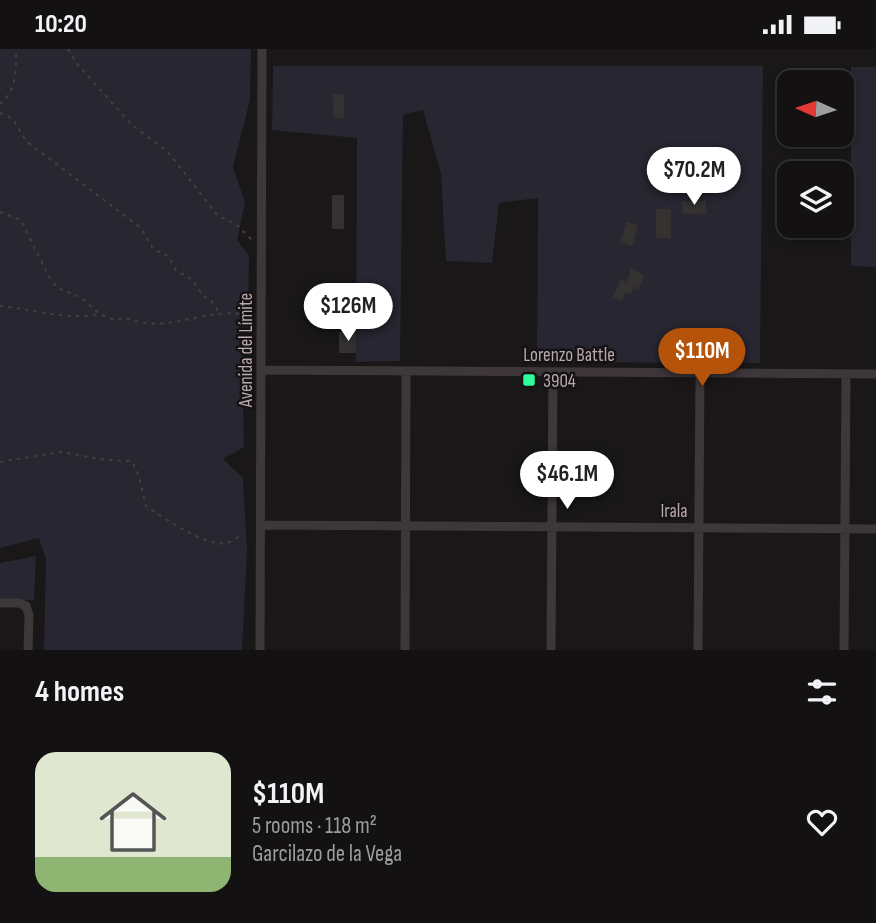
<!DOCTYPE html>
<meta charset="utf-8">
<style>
body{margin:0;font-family:"Sofia Sans Condensed",sans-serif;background:#201f1f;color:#f1f3f6;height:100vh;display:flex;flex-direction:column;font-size:26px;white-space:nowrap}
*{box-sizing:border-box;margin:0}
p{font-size:23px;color:#9d9d9f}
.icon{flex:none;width:38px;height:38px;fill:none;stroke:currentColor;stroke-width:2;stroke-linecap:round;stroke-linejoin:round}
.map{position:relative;height:601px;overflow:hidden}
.panel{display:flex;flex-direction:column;background:#131111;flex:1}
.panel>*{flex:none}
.needle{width:46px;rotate:273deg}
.controls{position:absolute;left:777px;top:21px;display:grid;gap:14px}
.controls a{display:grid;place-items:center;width:77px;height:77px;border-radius:14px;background:#131111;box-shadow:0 4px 10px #0003,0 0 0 2px #323131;font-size:35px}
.price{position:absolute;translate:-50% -60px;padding:0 16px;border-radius:24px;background:#fff;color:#222;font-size:23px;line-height:46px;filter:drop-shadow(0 2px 4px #0008)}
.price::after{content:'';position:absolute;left:50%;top:42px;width:21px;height:16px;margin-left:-10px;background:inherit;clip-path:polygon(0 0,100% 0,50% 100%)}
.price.on{background:#b45309;color:#fff}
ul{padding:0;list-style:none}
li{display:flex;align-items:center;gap:21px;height:175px;padding:0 35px}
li+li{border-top:2px solid #323131}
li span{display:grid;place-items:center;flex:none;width:196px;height:140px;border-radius:21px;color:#555}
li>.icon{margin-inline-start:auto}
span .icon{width:84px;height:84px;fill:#fffc;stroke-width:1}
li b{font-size:30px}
h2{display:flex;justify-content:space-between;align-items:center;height:84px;padding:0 35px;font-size:30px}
.status{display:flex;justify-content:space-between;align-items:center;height:49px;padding:0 35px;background:#131111;direction:ltr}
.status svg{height:19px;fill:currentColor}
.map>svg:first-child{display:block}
.green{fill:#272631}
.building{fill:#353232;stroke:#353131;stroke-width:2}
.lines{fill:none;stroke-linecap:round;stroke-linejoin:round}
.path{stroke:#453d40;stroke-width:2;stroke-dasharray:3.5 5;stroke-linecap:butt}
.minor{stroke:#3e3739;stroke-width:9}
.poi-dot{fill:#2dfb9d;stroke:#141212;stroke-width:2.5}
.labels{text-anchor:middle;stroke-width:5;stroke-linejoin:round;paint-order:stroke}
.street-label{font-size:19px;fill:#b9a8af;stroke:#141212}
.poi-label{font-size:19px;fill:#b9a8af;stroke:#141212;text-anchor:start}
</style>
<div class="status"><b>10:20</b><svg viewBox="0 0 49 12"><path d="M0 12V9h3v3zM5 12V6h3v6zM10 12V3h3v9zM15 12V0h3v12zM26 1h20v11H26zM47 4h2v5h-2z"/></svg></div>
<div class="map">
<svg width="876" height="601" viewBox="0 0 876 601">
<rect width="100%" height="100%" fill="#191717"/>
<!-- green -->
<path class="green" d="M0 0H251L250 51 233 118 245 153 237 191 249 207 248 275 252 311 243 347 244 398 223 410 243 429 247 501 242 601H44L46 510 39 489 0 499Z
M273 17H763L760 314 537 313 538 149 499 154 492 214 446 212 441 125 423 61 403 66 400 312 356 313 357 89 272 81Z
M851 18H876V218L851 217Z
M36 507 34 551H0V514Z"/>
<!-- building -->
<path class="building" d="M334 46H343V68H335Z
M333 147H343V179H333Z
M683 153H705V164H683Z
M657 161H670V188H657Z
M627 174 637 177 632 196 621 193Z
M632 220 643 227 638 239 635 237 629 244 625 242 621 251 614 248 621 231 627 234Z
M340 284H355V303H340Z"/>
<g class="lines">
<!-- path -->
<path class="path" d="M68 0 77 15 132 76 168 103 218 167 236 175 252 191
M0 55C17 42 16 20 16 0
M0 64 13 70 26 92 141 179 153 200 168 207 176 221 193 231 203 247 211 251 219 264
M0 163 21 171 48 226 57 239 80 248 100 265 114 271C129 267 131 272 145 274 178 278 210 260 243 265
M0 257C31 260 70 272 99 265
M0 413 61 403 106 411 131 412C141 426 141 440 146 457 162 468 208 499 227 494 232 493 238 488 242 485"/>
<!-- minor -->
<path class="minor" d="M262 321 876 325
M262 476 876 480
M0 554H19L26 557 29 566 28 601
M260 601 262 0
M405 601 406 322
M551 601 553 323
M698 601 700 324
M844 601 846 325"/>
</g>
<!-- markers -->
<rect class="poi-dot" x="522" y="324" width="14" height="14" rx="3.5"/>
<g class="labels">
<!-- street labels -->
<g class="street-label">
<text transform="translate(245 301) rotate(-90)" y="7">Avenida del Límite</text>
<text x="569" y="312">Lorenzo Battle</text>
<text x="674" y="468">Irala</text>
</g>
<!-- poi labels -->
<g class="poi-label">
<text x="543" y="338">3904</text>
</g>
</g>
</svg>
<div class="controls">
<a><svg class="needle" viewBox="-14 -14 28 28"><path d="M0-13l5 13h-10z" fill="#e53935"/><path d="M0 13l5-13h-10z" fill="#9d9d9f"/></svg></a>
<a><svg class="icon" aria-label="layers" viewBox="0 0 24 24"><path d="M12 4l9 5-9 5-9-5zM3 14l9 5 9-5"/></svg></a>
</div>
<b class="price" style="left:694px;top:158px">$70.2M</b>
<b class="price" style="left:348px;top:294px">$126M</b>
<b class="price on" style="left:702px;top:339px">$110M</b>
<b class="price" style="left:567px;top:462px">$46.1M</b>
</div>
<section class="panel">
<h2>4 homes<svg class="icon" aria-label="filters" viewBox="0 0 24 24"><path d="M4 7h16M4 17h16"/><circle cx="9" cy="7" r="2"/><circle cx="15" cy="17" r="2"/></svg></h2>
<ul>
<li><span style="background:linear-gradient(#dfe7d0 75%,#8fb573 0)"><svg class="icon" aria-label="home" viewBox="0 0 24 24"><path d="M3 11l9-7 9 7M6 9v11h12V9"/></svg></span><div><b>$110M</b><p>5 rooms · 118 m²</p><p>Garcilazo de la Vega</p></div><svg class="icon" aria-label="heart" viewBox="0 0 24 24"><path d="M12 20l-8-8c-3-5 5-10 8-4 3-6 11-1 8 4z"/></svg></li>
</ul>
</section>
